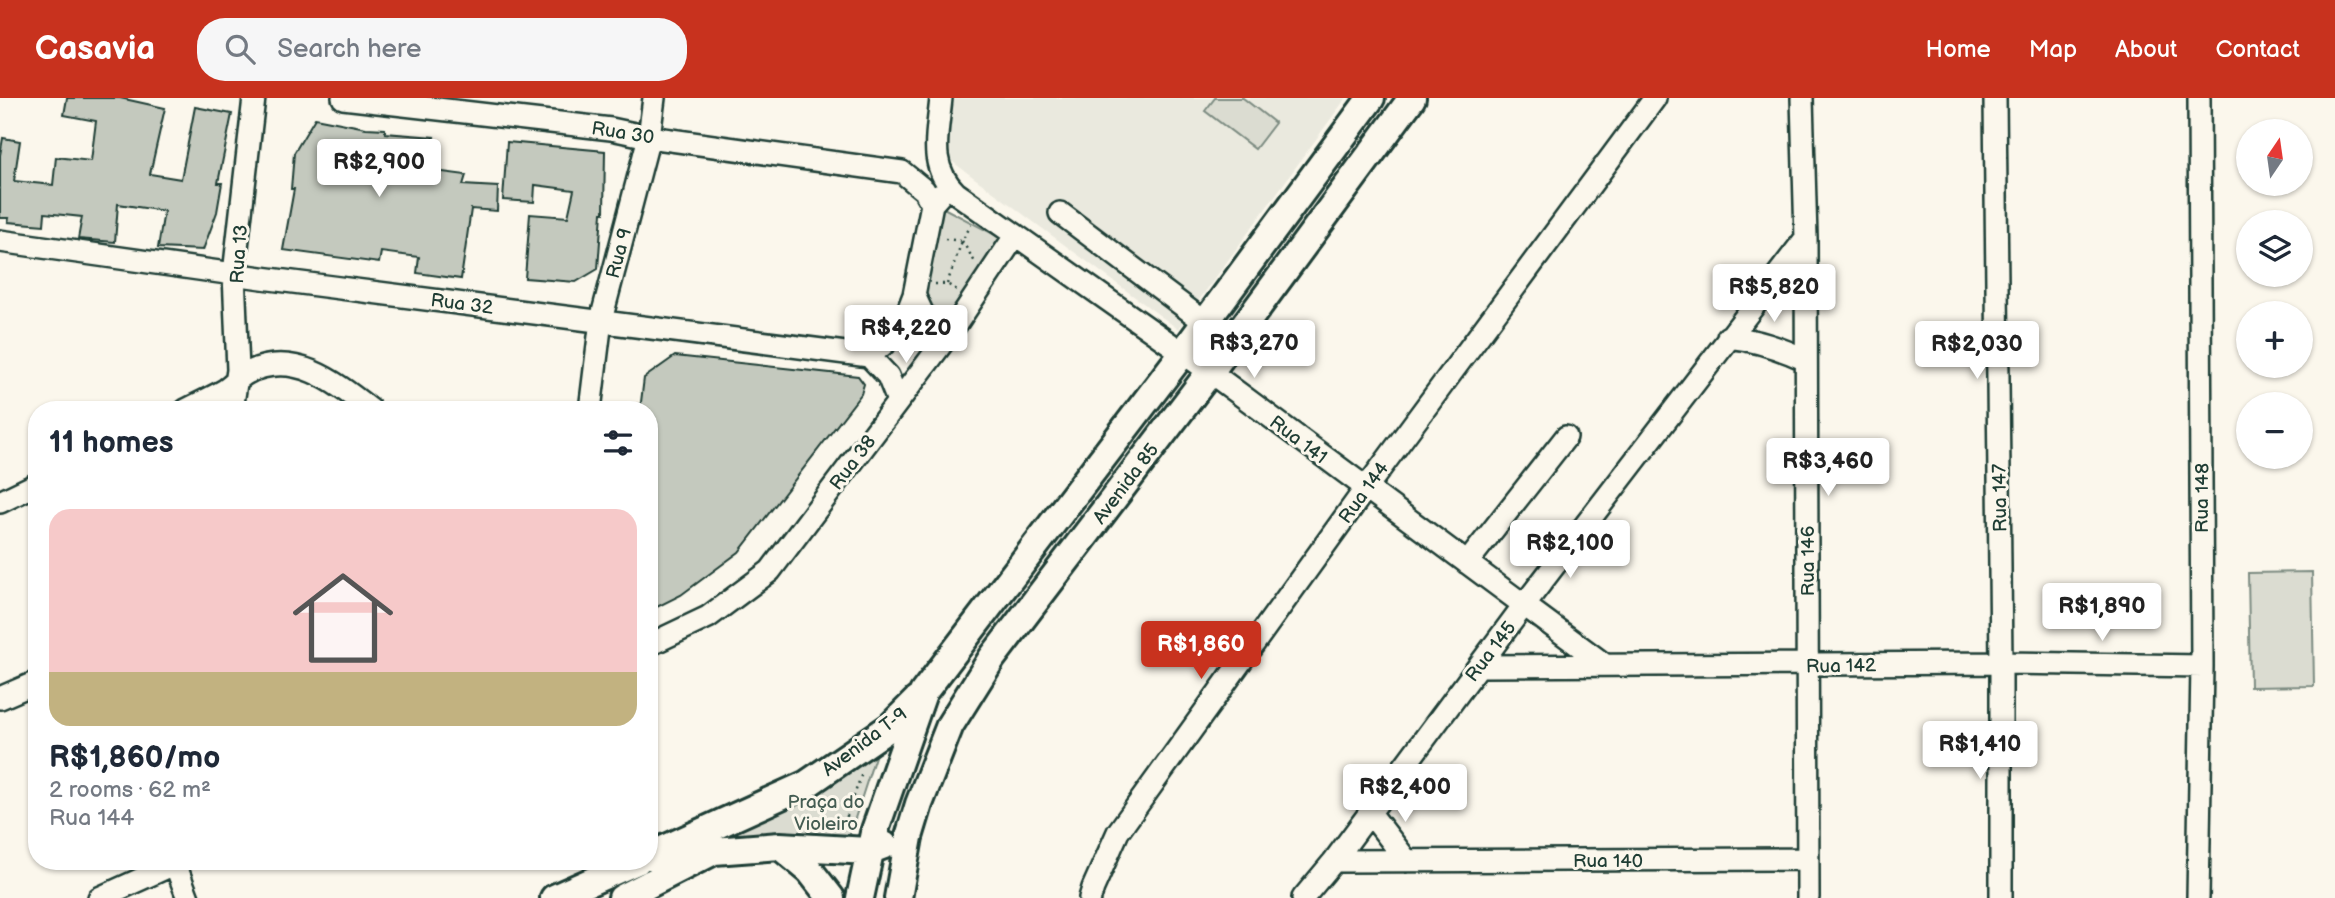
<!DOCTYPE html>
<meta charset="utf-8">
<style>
body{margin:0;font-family:"Balsamiq Sans",sans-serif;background:#f6f6f7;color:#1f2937;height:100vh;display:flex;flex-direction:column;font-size:26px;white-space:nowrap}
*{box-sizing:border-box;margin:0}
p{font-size:23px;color:#747a83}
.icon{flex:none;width:38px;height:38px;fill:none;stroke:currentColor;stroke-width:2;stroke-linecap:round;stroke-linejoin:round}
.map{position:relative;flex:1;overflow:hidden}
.sheet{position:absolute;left:28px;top:303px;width:630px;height:469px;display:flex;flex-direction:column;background:#fff;border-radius:28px;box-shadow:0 2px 5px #0004}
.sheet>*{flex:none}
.needle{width:46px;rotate:13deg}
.fabs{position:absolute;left:2236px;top:21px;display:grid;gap:14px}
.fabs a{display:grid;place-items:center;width:77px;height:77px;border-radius:50%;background:#fff;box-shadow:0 2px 5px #0004;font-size:35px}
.price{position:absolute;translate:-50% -60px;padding:0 16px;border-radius:7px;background:#fff;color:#222;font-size:23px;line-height:46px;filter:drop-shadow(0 2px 4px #0008)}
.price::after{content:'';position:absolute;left:50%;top:42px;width:21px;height:16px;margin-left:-10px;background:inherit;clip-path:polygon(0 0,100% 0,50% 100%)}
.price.active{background:#c8321e;color:#fff}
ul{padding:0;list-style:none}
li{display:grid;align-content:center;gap:14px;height:371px;padding:0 21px}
li span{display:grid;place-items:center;height:217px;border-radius:21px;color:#555}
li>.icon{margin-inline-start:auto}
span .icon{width:126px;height:126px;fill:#fffc;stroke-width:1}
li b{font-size:30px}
h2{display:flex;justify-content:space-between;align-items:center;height:84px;padding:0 21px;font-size:30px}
header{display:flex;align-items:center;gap:42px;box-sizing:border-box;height:98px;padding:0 35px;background:#c8321e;color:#fff}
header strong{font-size:33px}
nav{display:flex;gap:38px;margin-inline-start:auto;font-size:24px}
.search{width:490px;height:63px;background:#f6f6f7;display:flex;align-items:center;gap:18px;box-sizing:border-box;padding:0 24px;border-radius:28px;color:#747a83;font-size:26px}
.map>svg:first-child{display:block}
.built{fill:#eae9de}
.green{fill:#dbdcd1;stroke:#7d8c82;stroke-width:2}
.building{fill:#c4c9be;stroke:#1f3d34;stroke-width:2}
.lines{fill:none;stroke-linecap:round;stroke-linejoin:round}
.minor-casing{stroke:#1f3d34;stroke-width:26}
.major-casing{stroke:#1f3d34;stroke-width:32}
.path{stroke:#1f3d34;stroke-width:2.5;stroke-dasharray:2 5;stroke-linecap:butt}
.minor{stroke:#fbf7ec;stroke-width:21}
.major{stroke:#fbf7ec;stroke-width:26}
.labels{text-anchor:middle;stroke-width:6;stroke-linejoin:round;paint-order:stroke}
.street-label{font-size:19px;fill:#1f3d34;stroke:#fbf7ec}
.park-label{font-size:19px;fill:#455d53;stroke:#fbf7ec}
</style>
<header>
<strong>Casavia</strong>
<div class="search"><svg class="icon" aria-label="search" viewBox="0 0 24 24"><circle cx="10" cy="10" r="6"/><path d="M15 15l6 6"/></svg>Search here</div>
<nav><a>Home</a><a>Map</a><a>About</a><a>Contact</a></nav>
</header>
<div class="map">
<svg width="2335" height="800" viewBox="0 0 2335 800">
<rect width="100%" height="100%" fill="#fbf7ec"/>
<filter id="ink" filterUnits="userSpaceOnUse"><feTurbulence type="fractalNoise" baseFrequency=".0143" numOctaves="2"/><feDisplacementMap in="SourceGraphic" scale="14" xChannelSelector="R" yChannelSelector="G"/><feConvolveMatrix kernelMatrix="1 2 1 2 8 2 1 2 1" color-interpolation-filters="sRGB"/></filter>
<g filter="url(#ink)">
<!-- built -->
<path class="built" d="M950 0H1346L1178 231 942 56Z"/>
<!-- green -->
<path class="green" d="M1215 0H1243L1275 25 1255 51 1205 13Z
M936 106 1005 142 945 227 933 225 926 207Z
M2312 474 2314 588 2250 589 2248 475Z
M880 643 847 745 738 738 683 761 681 753Z"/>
<!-- building -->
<path class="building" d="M67 0H120L165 10 150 76 181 81 195 9 232 16 218 85H222L217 114 203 152 158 150 164 113 118 106 115 144 78 141 82 119 45 115 44 127 8 124 9 120H0V57L3 40 20 43 14 83 53 87 56 59 91 63 96 23 64 17Z
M315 20 366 30 385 31V35L434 39 427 72 466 77 463 87 498 89 497 113 471 111 461 181 417 175 419 159 381 154 379 165 283 152 294 91H291L294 55Z
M507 44 605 53 604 115H602L598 171 576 184 525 180 530 116 568 119 574 92 535 87 534 104 503 102Z
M675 258 858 278 864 286 861 296 739 454 681 497 649 513V312H640L644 280Z"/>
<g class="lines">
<defs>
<path id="minor" d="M343 0 611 31 649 39 902 74 924 92 932 106
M941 0C938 36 927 67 956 95L1210 274 1605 567
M1802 0 1806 140 1808 800
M1995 0 2001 565V800
M1060 115 1206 225
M0 143 262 180 869 258 888 278 898 303
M914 197 927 225 933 230 953 231
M1728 239C1757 242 1780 250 1806 262
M869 258 900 233 914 197 932 106 940 97
M186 312C199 305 213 299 225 292 233 287 239 279 247 275 294 251 335 284 371 312
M232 312 238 272 234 176 254 0
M590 312 601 222 649 39 654 0
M0 404 37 386
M1467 465 1566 339
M649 547 708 519 770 473 953 231 1015 138
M1480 568 2001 565 2202 568
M0 600 37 584
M1370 715 1407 763
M174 763 188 800
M1334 763 1808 761
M99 800 181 763
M1090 800 1093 790 1118 734 1366 390 1655 0
M1303 800 1334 763 1524 507 1806 140
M2198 800 2202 568 2199 0"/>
<path id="major" d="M780 748 810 773 831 800
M649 758 807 686 890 629 917 602
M554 800 637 763
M622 800 714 753 780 748 868 753 884 747
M860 800 874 735 923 595 1182 256 1371 0
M898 800 909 739 919 706 950 627 992 560 1210 274 1412 0"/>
</defs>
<!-- minor casing -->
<use href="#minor" class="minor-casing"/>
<!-- major casing -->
<use href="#major" class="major-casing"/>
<!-- path -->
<path class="path" d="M945 141 962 143 971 127
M962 143 975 164
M935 186H947L957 192
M947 186 962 143
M842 732 862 675"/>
<!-- minor -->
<use href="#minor" class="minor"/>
<!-- major -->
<use href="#major" class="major"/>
</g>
</g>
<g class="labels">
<!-- street labels -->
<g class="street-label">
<text transform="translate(623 34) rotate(9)" y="7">Rua 30</text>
<text transform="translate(618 155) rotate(-75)" y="7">Rua 9</text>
<text transform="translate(238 156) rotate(-86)" y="7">Rua 13</text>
<text transform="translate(462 205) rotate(7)" y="7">Rua 32</text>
<text transform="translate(1299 341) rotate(37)" y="7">Rua 141</text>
<text transform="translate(852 364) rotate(-53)" y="7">Rua 38</text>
<text transform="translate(1125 385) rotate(-53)" y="7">Avenida 85</text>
<text transform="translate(1363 394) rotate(-54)" y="7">Rua 144</text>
<text transform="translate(1999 400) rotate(-91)" y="7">Rua 147</text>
<text transform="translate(2201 400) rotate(-90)" y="7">Rua 148</text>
<text transform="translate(1807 463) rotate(-90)" y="7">Rua 146</text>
<text transform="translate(1490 553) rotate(-53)" y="7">Rua 145</text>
<text transform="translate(1841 567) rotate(-1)" y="7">Rua 142</text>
<text transform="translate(864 643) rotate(-37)" y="7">Avenida T-9</text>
<text x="1608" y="769">Rua 140</text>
</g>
<!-- park labels -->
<g class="park-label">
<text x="826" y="710">Praça do<tspan x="826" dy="22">Violeiro</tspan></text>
</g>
</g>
</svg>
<div class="fabs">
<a><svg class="needle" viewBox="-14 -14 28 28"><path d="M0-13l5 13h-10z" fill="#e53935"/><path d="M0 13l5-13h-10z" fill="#747a83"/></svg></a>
<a><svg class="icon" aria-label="layers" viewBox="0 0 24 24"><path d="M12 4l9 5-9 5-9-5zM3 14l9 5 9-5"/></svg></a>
<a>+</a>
<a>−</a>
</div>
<b class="price" style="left:379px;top:101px">R$2,900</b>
<b class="price" style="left:1774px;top:226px">R$5,820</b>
<b class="price" style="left:906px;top:267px">R$4,220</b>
<b class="price" style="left:1254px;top:282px">R$3,270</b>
<b class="price" style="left:1977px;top:283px">R$2,030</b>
<b class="price" style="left:1828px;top:400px">R$3,460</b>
<b class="price" style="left:1570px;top:482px">R$2,100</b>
<b class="price" style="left:2102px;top:545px">R$1,890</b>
<b class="price active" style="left:1201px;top:583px">R$1,860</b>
<b class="price" style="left:1980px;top:683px">R$1,410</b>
<b class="price" style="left:1405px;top:726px">R$2,400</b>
<section class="sheet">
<h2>11 homes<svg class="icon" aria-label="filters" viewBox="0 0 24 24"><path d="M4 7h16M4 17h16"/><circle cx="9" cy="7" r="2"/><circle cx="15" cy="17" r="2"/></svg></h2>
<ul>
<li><span style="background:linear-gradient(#f6c9c9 75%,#c2b280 0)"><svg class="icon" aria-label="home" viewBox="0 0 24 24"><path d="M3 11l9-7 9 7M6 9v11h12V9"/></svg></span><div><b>R$1,860/mo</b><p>2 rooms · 62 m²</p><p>Rua 144</p></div></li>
</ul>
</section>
</div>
